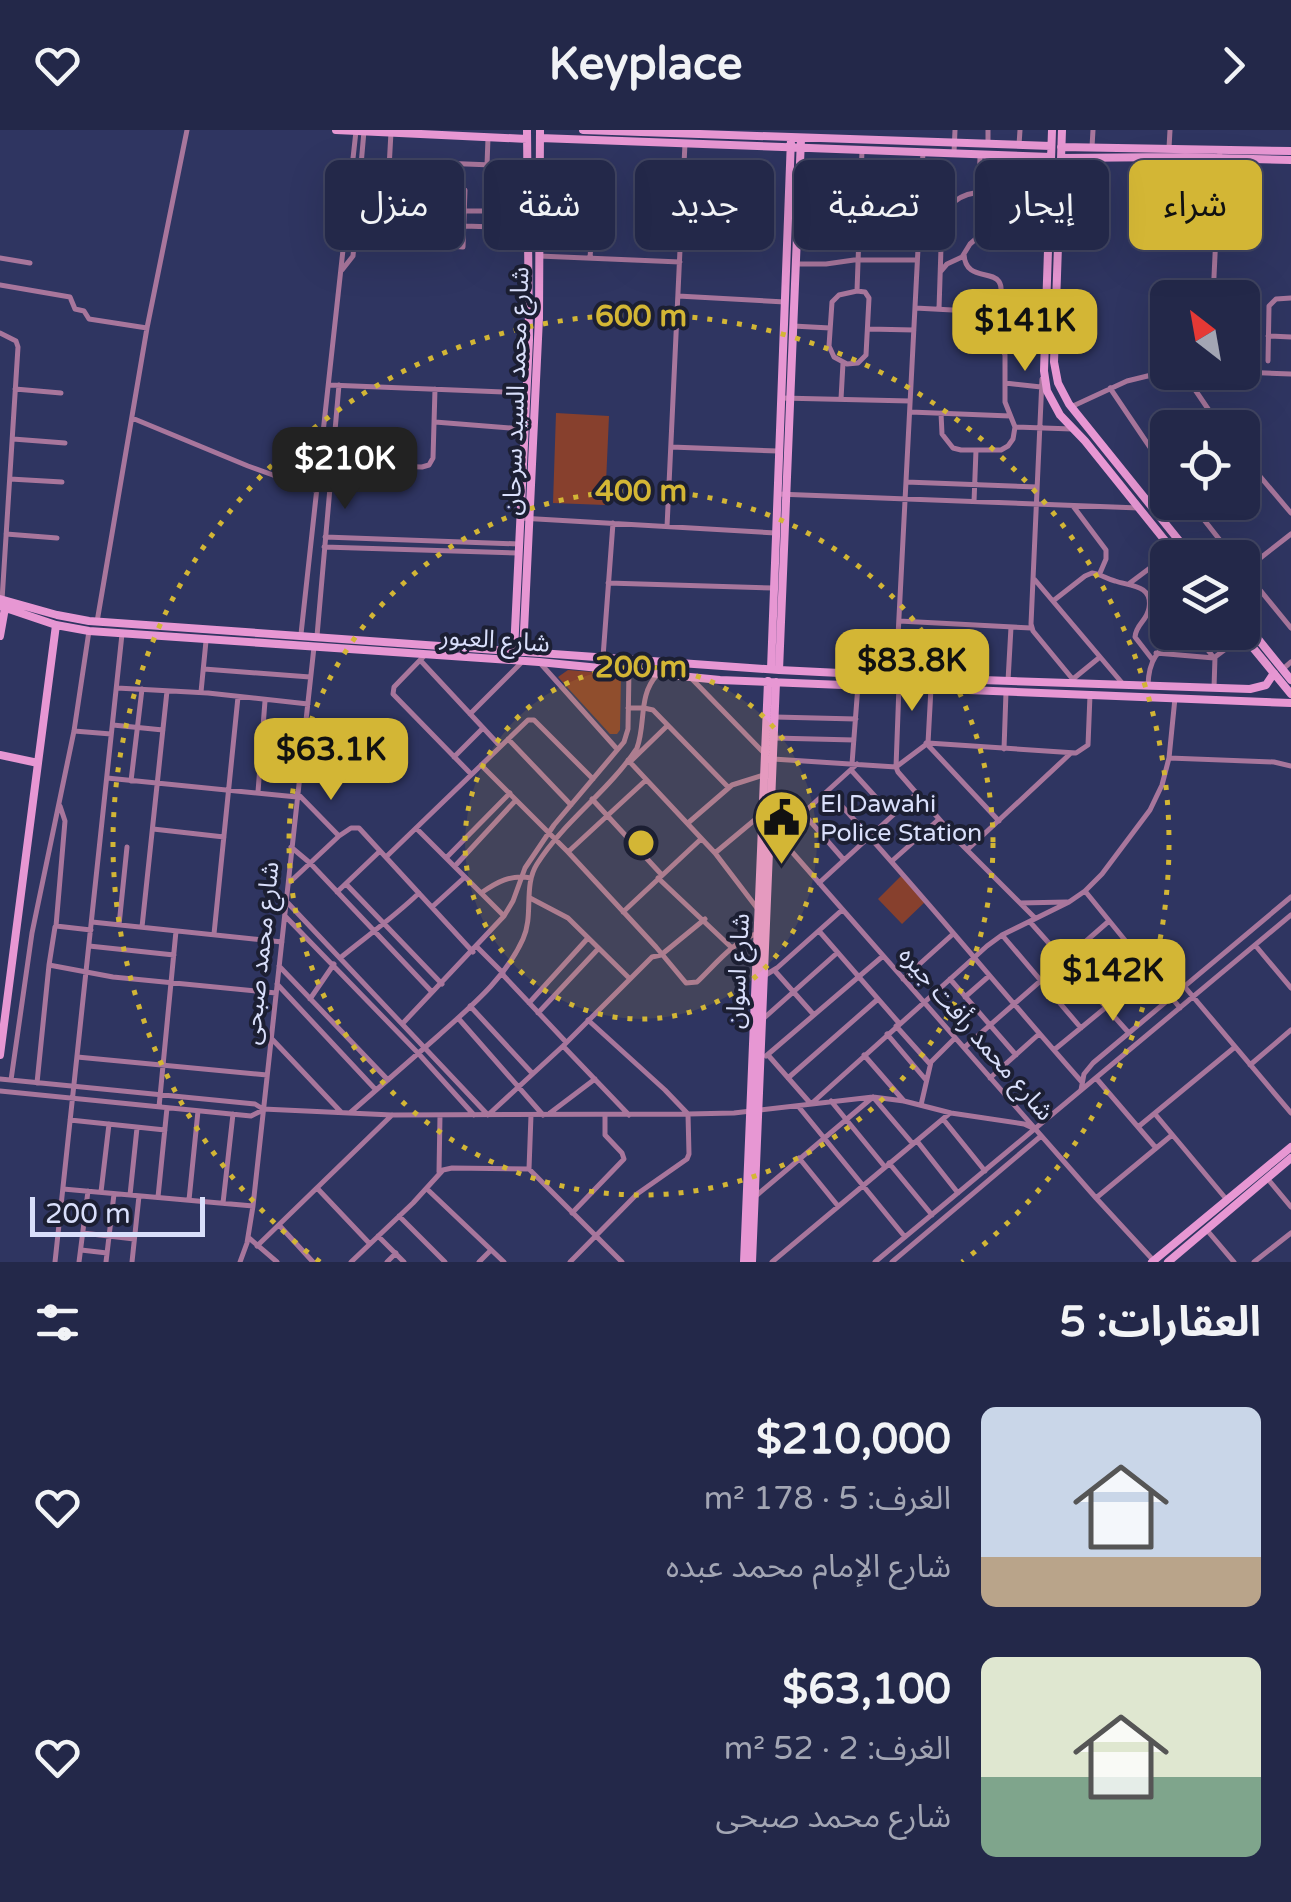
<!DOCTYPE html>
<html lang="ar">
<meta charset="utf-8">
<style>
body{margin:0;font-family:"Varela Round","Noto Sans Arabic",sans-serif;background:#2b3050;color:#f1f3f6;direction:rtl;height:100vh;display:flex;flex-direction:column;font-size:38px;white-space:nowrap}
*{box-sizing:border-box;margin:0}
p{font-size:32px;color:#a3a6b4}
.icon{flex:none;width:55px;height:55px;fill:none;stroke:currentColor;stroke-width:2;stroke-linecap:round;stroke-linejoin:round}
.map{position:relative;height:1132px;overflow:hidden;direction:ltr}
.drawer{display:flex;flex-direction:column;background:#232849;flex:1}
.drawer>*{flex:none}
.top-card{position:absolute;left:30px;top:30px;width:1232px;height:90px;direction:rtl;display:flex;gap:20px}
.needle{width:65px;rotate:329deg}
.buttons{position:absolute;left:1150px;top:150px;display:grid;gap:20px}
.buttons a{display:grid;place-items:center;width:110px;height:110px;border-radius:15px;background:#232849;box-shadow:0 10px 40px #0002,0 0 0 2px #404461;font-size:50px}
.scale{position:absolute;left:30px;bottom:25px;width:175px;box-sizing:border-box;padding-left:10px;border:5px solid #d9dffb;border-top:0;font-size:28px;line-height:35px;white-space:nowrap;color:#d9dffb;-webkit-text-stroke:8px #1c1f33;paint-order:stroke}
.price{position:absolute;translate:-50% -85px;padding:0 22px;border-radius:20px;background:#d3b635;color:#111;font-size:32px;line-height:65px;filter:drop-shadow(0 2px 5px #0008)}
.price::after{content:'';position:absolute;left:50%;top:60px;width:30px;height:22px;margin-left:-15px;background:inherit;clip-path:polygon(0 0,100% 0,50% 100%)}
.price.current{background:#222;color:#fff}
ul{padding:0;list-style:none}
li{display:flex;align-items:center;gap:30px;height:250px;padding:0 30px}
li span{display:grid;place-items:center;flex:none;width:280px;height:200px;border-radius:15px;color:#555}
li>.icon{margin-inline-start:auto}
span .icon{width:120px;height:120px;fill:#fffc;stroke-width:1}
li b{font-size:42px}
h2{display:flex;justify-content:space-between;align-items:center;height:120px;padding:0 30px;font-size:42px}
.chip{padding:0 35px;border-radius:15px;background:#232849;box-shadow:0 10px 40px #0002,0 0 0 2px #404461;font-size:35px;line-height:90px}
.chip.current{background:#d3b635;color:#111}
header{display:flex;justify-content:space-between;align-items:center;height:130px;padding:0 30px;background:#232849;font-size:45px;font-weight:700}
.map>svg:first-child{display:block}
.green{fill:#87402d}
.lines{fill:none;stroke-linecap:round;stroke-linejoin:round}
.street{stroke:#a8769c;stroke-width:5}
.secondary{stroke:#e797d3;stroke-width:8}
.ring{fill:none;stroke:#d3b635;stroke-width:5;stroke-dasharray:5 10}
.labels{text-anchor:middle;stroke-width:8;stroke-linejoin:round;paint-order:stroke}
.street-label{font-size:25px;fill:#d9dffb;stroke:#1c1f33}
.poi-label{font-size:25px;fill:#d9dffb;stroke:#1c1f33;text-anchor:start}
.centre{fill:#d3b635;stroke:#1c1f33;stroke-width:5}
.ring-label{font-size:30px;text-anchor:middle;font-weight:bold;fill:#d3b635;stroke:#1c1f33;stroke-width:8;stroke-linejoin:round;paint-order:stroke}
</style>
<header><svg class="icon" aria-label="forward" viewBox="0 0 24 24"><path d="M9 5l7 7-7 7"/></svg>Keyplace<svg class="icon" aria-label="heart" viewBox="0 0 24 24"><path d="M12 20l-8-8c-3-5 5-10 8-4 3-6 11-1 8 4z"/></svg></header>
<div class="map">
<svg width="1291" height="1132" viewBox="0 0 1291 1132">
<rect width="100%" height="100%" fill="#2f3561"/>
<!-- green -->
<path class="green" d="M556 283 609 286 605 375 553 373Z
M568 540 618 544 621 547 620 600 617 604H610L558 547Z
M903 744 926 771 902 794 878 769Z"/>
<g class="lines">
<!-- street -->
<path class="street" d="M988 14V0
M1019 15 1020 0
M1092 17 1093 0
M1169 18 1170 0
M954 23 955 0
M389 31 492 35 491 97
M413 32 408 95 410 113 463 117 465 60
M487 35 488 8
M539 62 586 64 591 67 594 72 590 128
M979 63 980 26
M860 72 920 74
M465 81H491
M920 88 939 87C964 55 980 63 1018 64
M357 90 408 95
M386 93 391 2
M464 96 526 98
M1015 97 1020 25
M433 115 435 33
M443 116 444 34
M539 126 680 132
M0 128 30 133
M796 134H826L854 130H917
M342 140 353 126 364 1
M941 141 947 134 962 127 970 114 978 107 1002 106 1026 93 1049 94
M0 155 70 167 75 179 84 181 89 189 147 198
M857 161 865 162 869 168 866 225 858 233 847 234 834 227 829 216 832 172 839 165Z
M857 161 862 20
M678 166 785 172
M1213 168 1220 19
M915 178 990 182 998 178C1014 126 966 161 964 124
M939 179 942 87
M793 196 830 198
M868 199 914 200
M0 203 16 211 18 217 2 470
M1268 206 1291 207
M1268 231 1269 176 1276 169 1291 168
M1183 242 1221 298
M1242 242 1291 244
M1042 249 1031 494 1033 501 1075 552
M1005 253 1041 257
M329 255 526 263
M1110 258 1168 344
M15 259 61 263
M781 268 910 271
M841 269 843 233
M1073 276 1127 251 1168 241
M910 282 1010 286
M941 283 942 304 953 318 961 320H1001L1008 316 1013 309 1015 297 1005 272V225C999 211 989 212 976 211L978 181
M132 288 248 336 317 361
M435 292 524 299
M1015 297 1072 299
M13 309 65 313
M671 317 778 321
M1242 325 1291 383
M320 334 422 337 429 335 433 328 435 259
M10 349 62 352
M906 352 1037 357
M777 364 1139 378
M974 372 976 320
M1190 372 1234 428
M1073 376 1106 420V429L1100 443
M520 388 776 403
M667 397 685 13
M6 404 57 408
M325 407 519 414
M324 417 518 423
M1242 438 1291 498
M1245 440 1291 404
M1035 450 1123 554
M608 453 774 458
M1130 453 1174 420
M1053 471 1085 446 1092 443C1101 444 1106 449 1115 451 1130 456 1153 455 1149 478 1147 491 1136 494 1135 507L1152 529
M899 491 1031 498
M97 492 147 198 187 0
M1194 502 1214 528
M301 504 356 1
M317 506 339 255
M1156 523 1214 528
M425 525 394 557 393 564 471 644
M603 527 613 393
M420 530 500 616
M541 534 617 619
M204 539 310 547
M1283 539 1291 532
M896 545 923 22
M692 549 764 623
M1073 549 1100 527
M1008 551 1011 497
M1148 555C1149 525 1160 520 1182 502
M899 556 896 637 898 642 960 713 1035 788
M117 558 208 563 308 574
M1214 558 1215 527 1243 506
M201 562 206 511
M628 578H644L653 580 728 657
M470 584 523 531
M775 587 856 589
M113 595 163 600
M74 601 111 604
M774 608 854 610
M508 609 571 675
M926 613 999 691
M928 613 931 558
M1004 619 1006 562
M454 627 483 598
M1169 628 1274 632 1291 636
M773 629 896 637 928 613 1076 623 1088 615 1090 565
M628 630 715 723 757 778
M632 630 667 596
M852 634 858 555
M481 635 568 722 656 817 686 853 697 852C715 835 734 810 759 803
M851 640 892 685
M107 648 297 667
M131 651 142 559
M828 661C915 755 996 855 1081 951
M258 662 265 571
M297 663 339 706
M592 669 661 744
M60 676 65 691 56 796 91 800
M803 683 844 730
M688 693 732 655 764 645
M416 698 504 786
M153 699 224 707
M770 705 778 706 1096 1068 1154 1131
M778 706 857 634
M291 717 310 733 432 862
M967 720 1071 623
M568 722 646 650
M715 723 763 683
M386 727 528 590H534L593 649
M446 728 510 663
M892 731 938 690
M455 736 516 670
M658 748 732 818
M290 752 339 706 351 698H359L473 822
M819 753 916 664
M346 754 442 854
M1085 761 1180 878
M337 762 380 721
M481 763C497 752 511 744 531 748
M530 768 568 788 628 847
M286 771 488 985 563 916 652 827 661 825 705 789
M1020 773 1067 772
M432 777 465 747
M623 782 701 709
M285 786 418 923 474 985
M92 792 282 812
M1030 792 1128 902
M119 795 127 717
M142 797 167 561
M819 801 899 893
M214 804 238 567
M1002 805 1081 898
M1255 815 1291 858
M89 816 174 825
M477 817 503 843
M340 828C367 806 394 787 419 763
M49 835 113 847 276 863
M279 836 388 950
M774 840 814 885
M503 845 566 912
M764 846 777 838 842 780
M903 849 953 804
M950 849 1016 925
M277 854 376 960
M1184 856 1291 983
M965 867 989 846
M310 869 334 834
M529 873 588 808
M470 876 532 943
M538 883 598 819
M458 888 543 985
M764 888 837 823
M404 892 504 786 513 771 525 738 554 695 624 612 628 599 629 540
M896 896 930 934
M887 904 926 950
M271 908 341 982
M563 916 629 985
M965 917 1109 791
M1054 920 1150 841
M768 925 811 974 987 816 1002 805 1069 772 1085 761 1102 744 1150 680 1162 655 1169 628 1175 568
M864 925 904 971
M766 926 883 826
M77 927 267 945
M1250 935 1291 900
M788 948 878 869
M990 948 1039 904
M1096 948 1156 1018
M0 949 255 974 263 979 392 985 688 984 734 983 873 967 904 971 951 983 1024 994 1035 999
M11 950 32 803 74 601 89 501
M37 953 49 835 55 797
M1081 960 1084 944 1093 933 1291 767
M0 961 251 986 261 981
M831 971 885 1037
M921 975 931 932 954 909
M798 976 905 1107
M159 977 176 801
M351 982C380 957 409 931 438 906 470 877 505 849 523 809 534 785 523 756 537 734 564 691 609 661 637 618 646 594 638 565 657 545
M550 983 595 949
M1155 984 1227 1070
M943 989 985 1041
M70 990 165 1000
M1138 997 1235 917
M917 1011 958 1063
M799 1028 838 1076
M889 1033 932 1085
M529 1039 531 985
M439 1042 440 985
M1267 1048 1291 1077
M317 1058 370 1114
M63 1059 253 1076
M427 1059 504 1132
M101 1062 109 994
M130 1065 137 998
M757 1065 873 967 913 1014
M158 1067 167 978
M1096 1068 1172 1005
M189 1070 198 981
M223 1073 233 984
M572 1083 624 1029 622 1023 605 1005V985
M399 1086 445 1132
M279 1095 313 1132
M1206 1099 1234 1132
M83 1103 134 1109
M378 1106 404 1132
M249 1108 277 1132
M257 1116 392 985
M81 1120 107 1123
M55 1132 122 504
M79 1132 88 1061
M106 1132 114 1064
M132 1132 139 1066
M240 1132 247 1113 253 1076 314 517
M351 1132 413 1073 443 1040 452 1038 529 1039 622 1132
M387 1132 396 1123
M479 1132 491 1120
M570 1132 637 1064 687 1029 689 1024 688 984 665 960 588 890
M772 1132 950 983
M875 1132 1291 785
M892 1132 1041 1006
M1254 1132 1291 1103"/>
<!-- secondary -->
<path class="secondary" d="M336 0 527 9
M583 0 1051 16
M1052 0 1044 241 1047 261 1060 285 1085 311 1179 428
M1062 0 1054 232 1058 253 1069 274 1193 428
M540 8 1051 27
M1061 17 1291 21
M1061 28 1175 27 1291 30
M0 469 57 485 89 491 779 540 982 550 1250 559 1266 555 1274 543
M0 476 56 495 89 501 539 532 720 550 1291 573
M1242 489 1291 550
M1240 502 1291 564
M0 506 5 478
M514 521 529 210 527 0
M523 522 539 188 540 0
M771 539 791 9
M779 540 801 9
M0 625 38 633
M0 925 56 495
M744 1132 768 551
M752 1132 776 552
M1152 1132 1291 1017
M1168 1132 1291 1028"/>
</g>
<!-- distance rings -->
<circle cx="641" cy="713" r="176" fill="#d3b635" fill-opacity=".12"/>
<g class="ring">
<circle cx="641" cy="713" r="176"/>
<circle cx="641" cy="713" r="352"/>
<path d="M320 1132A528 528 0 1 1 962 1132"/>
</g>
<!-- icons -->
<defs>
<symbol id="civic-pin" viewBox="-11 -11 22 30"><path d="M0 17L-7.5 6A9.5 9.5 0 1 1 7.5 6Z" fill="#d3b635" stroke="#1c1f33"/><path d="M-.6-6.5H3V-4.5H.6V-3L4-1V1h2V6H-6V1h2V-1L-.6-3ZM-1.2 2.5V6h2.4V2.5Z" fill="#111"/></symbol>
</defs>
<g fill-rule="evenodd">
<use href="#civic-pin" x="750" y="656" width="63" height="86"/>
</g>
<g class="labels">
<!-- street labels -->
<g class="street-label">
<text transform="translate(515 261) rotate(-88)" y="9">شارع محمد السيد سرحان</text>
<text transform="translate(495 509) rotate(4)" y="9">شارع العبور</text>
<text transform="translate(260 823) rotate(-84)" y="9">شارع محمد صبحى</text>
<text transform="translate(737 841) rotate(-87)" y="9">شارع اسوان</text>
<text transform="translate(977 903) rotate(49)" y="9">شارع محمد رأفت جيره</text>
</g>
<!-- poi labels -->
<g class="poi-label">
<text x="820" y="682">El Dawahi<tspan x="820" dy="29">Police Station</tspan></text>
</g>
</g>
<circle cx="641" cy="713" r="15" class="centre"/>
<g class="ring-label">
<text x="641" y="196">600 m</text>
<text x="641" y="371">400 m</text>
<text x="641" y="547">200 m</text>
</g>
</svg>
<div class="buttons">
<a><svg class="needle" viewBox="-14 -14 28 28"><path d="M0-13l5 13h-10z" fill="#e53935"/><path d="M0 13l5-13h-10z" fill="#a3a6b4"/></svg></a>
<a><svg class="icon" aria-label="locate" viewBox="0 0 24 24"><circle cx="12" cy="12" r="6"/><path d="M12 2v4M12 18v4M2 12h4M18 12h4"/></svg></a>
<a><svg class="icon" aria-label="layers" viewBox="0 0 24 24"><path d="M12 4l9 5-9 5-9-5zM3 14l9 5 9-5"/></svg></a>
</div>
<div class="scale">200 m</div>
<b class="price" style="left:1025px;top:244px">$141K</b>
<b class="price current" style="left:345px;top:382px">$210K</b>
<b class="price" style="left:912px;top:584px">$83.8K</b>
<b class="price" style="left:331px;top:673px">$63.1K</b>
<b class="price" style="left:1113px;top:894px">$142K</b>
<div class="top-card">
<a class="chip current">شراء</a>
<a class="chip">إيجار</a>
<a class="chip">تصفية</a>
<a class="chip">جديد</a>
<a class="chip">شقة</a>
<a class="chip">منزل</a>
</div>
</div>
<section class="drawer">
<h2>العقارات: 5<svg class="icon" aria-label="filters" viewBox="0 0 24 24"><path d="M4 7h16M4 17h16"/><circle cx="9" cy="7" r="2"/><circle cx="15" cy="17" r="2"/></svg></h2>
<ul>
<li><span style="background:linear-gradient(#c9d6e8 75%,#b9a48a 0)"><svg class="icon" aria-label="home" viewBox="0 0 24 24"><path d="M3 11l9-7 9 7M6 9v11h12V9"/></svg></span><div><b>$210,000</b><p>الغرف: 5 · 178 m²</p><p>شارع الإمام محمد عبده</p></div><svg class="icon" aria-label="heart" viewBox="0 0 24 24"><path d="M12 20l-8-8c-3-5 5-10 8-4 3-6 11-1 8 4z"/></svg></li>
<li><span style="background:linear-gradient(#dfe7d0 60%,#7fa58c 0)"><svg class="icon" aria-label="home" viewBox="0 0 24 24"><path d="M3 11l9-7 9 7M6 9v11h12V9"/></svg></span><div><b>$63,100</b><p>الغرف: 2 · 52 m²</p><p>شارع محمد صبحى</p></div><svg class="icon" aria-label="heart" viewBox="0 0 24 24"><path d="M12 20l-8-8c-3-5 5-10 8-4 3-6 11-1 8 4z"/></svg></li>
</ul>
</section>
